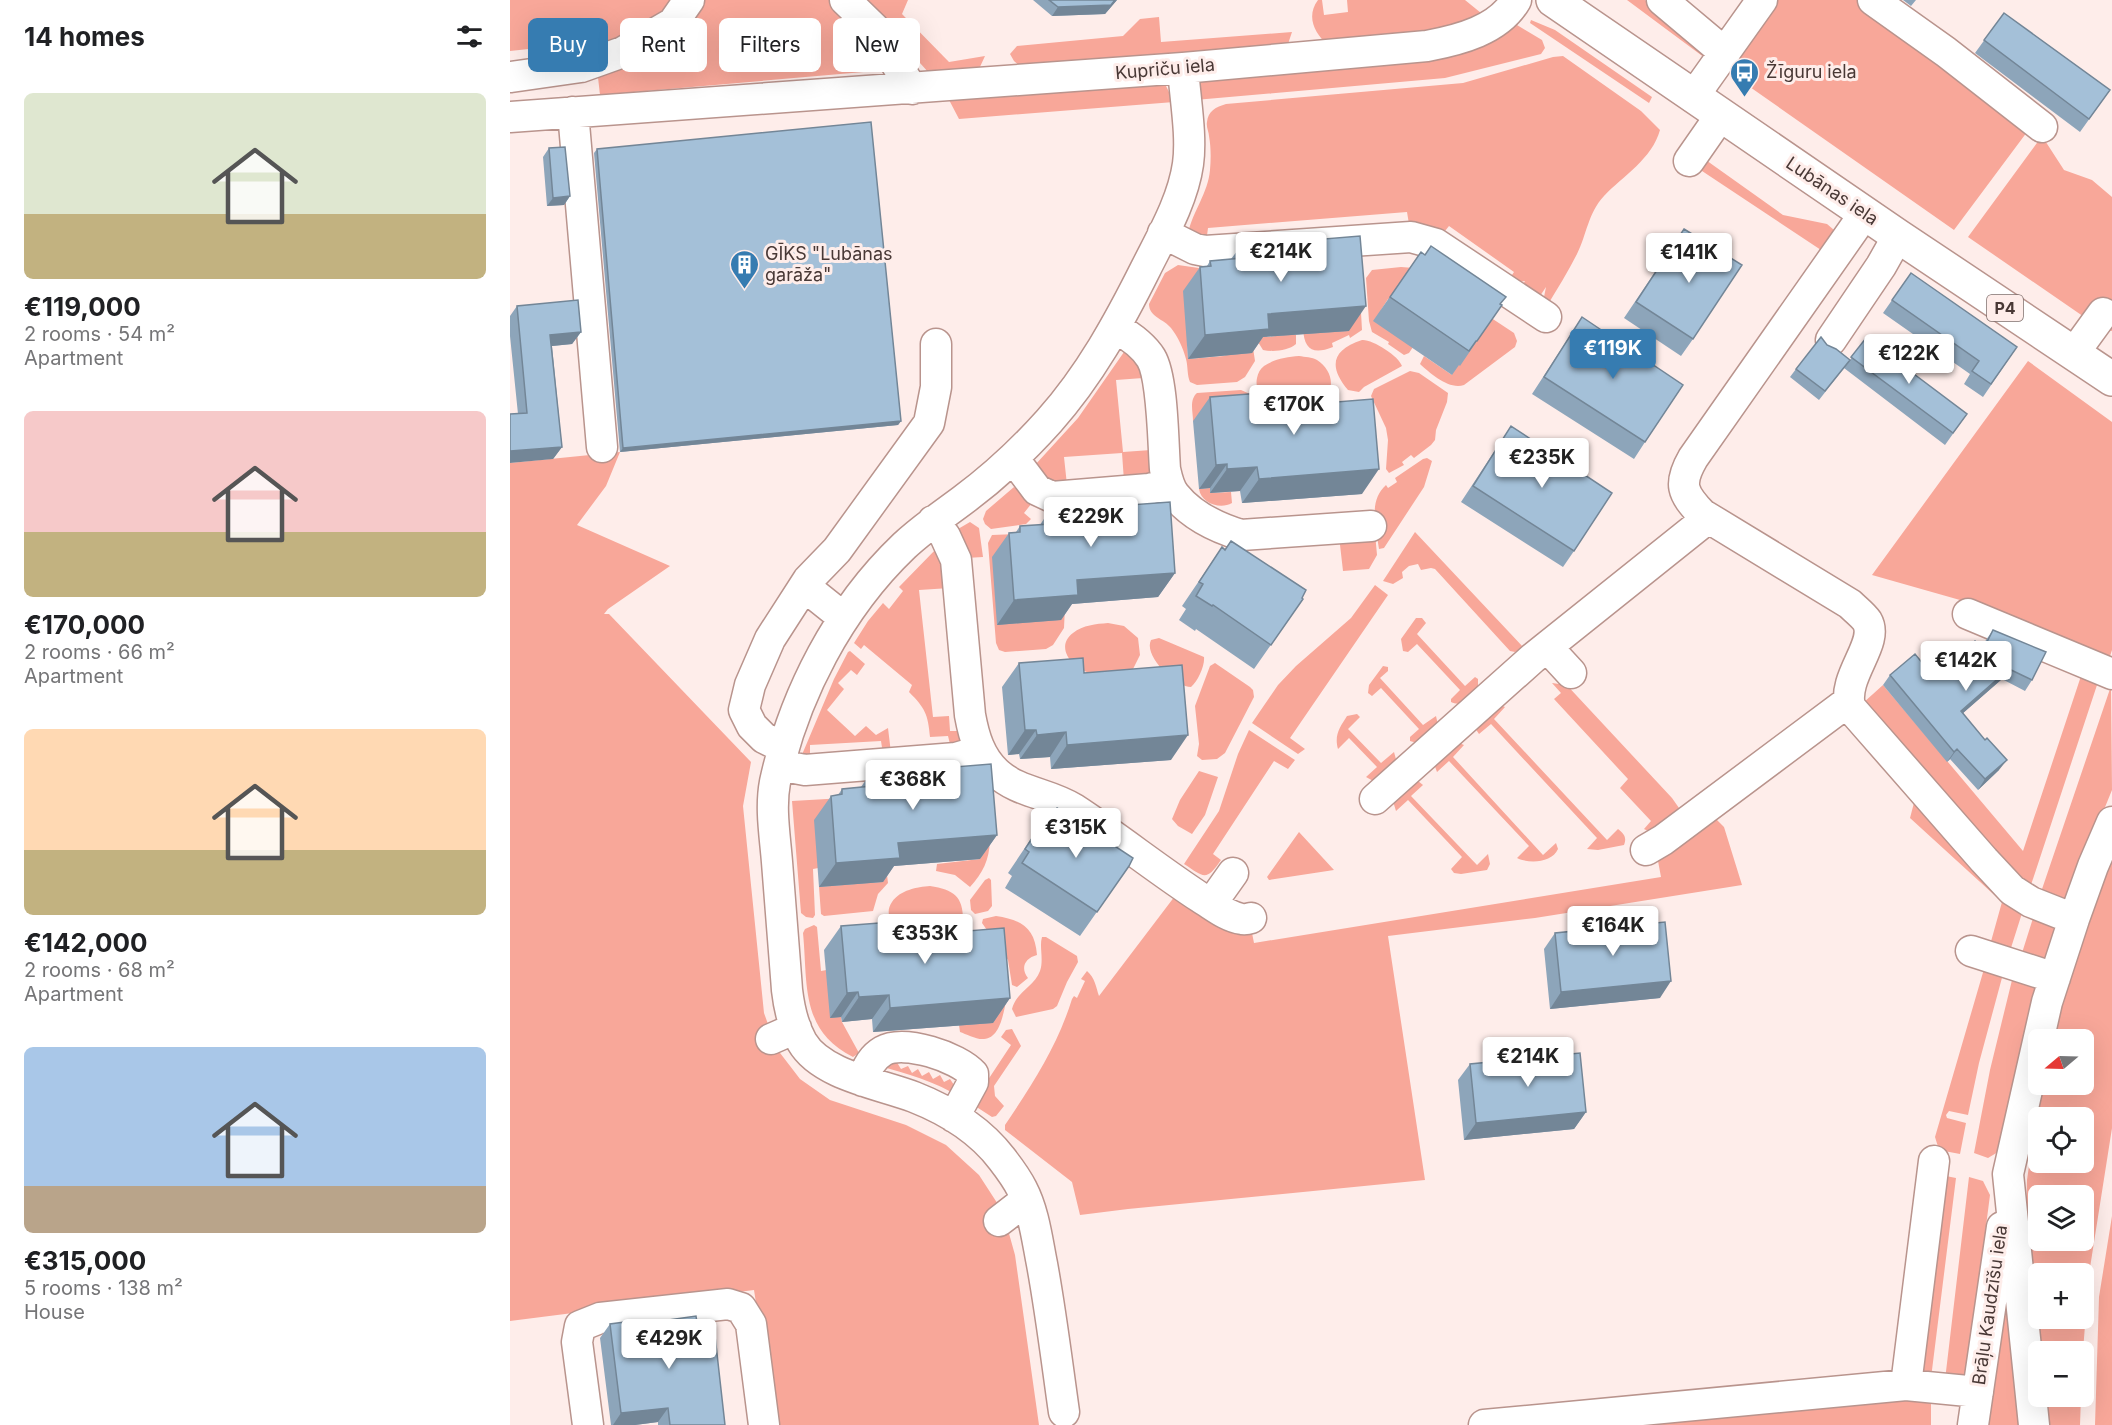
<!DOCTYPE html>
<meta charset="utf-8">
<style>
body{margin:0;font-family:Inter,sans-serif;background:#f2f2f2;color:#202124;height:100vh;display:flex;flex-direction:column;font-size:22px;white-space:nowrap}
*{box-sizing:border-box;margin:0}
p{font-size:20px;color:#757577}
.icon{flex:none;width:33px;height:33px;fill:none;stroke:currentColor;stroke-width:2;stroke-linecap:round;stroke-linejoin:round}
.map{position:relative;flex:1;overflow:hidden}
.side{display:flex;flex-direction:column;background:#fff;width:510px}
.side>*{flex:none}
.top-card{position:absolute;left:18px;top:18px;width:570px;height:54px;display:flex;gap:12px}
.needle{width:39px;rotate:251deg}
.fabs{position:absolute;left:1518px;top:1029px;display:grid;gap:12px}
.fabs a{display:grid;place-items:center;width:66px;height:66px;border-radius:9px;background:#fff;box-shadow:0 6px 24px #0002;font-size:30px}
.price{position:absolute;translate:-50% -51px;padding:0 14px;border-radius:6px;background:#fff;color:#222;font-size:20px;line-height:39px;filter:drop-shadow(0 2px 3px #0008)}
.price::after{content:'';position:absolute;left:50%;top:36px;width:18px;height:14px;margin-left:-9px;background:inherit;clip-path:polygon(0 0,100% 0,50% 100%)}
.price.selected{background:#367cb1;color:#fff}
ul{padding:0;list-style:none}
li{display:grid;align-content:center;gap:12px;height:318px;padding:0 24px}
li span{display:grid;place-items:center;height:186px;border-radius:9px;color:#555}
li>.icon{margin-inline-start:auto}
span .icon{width:108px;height:108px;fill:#fffc;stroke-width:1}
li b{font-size:26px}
h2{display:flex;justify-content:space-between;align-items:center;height:72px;padding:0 24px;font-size:26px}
.pill{padding:0 21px;border-radius:9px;background:#fff;box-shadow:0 6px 24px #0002;font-size:21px;line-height:54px}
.pill.selected{background:#367cb1;color:#fff}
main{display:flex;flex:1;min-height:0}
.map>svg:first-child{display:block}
.green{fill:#f8a799;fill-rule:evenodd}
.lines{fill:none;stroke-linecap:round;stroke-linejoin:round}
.minor-casing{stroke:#b9948d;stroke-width:33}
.major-casing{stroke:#b9948d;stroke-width:36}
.minor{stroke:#fff;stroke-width:30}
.major{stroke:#fff;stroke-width:33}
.wall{fill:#8da5ba}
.shaded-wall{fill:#738697}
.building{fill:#a4c0d8;stroke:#738697;stroke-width:1.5}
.labels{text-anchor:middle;stroke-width:6;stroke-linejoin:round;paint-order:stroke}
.shield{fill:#feedea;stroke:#7f6e6b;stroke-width:1.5}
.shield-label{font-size:16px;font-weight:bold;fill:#483835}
.street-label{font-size:18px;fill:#483835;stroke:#feedea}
.poi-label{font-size:18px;fill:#483835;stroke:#feedea;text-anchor:start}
</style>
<main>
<section class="side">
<h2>14 homes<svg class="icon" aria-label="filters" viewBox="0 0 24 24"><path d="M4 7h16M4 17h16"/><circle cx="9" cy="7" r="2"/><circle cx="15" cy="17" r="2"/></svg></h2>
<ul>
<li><span style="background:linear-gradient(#dfe7d0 65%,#c2b280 0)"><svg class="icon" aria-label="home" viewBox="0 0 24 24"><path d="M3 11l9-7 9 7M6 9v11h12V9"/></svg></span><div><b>€119,000</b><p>2 rooms · 54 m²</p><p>Apartment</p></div></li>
<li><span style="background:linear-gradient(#f6c9c9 65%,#c2b280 0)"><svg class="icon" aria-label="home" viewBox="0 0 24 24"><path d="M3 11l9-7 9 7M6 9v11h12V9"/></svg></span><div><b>€170,000</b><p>2 rooms · 66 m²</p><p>Apartment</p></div></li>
<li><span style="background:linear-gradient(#ffd9b3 65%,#c2b280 0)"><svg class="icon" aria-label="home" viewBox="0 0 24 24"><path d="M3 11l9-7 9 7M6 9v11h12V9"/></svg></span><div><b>€142,000</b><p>2 rooms · 68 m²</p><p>Apartment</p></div></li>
<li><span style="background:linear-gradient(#a9c7e8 75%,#b9a48a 0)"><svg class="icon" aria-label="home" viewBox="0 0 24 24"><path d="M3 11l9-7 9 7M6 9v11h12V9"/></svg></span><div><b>€315,000</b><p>5 rooms · 138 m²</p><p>House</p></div></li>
</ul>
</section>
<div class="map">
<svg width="1602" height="1425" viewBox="0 0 1602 1425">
<rect width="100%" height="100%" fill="#feedea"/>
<!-- green -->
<path class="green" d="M0 0H398L392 14 439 62 475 56 469 69 419 73 383 33 365 71 90 95 84 42 0 51Z
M808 0H812L814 15 838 12 837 0H955L971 13V16L925 37 818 45C804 33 796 16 808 0Z
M1117 0H1135L1178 31 1191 44 1195 58Z
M1267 0H1347L1520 128 1444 230 1217 71Z
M649 17 651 42 782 32 778 44 512 68 504 61 500 54 507 46 613 36 630 19Z
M1021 20 1045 30 1142 97 1139 103 1020 23Z
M1007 25 1032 40 1035 48 1031 54 935 78 685 100V88L693 80 962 48Z
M1053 56 1131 111 1150 130C1142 159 1113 176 1094 196 1078 213 1077 234 1067 254 1058 272 1047 289 1037 306L1034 297 1036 287 1026 302 1009 290 1015 281 1004 283 1000 278 1004 272 939 226 931 236 899 224 897 212 698 228 696 243 678 233C683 211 698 193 700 170 701 159 701 147 699 136 699 132 696 127 697 122 698 111 706 107 716 104L953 83 1043 57Z
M655 84 664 102 449 119 437 96Z
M1532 136 1554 170 1582 180 1602 197V331L1591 328 1580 321 1458 237Z
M1193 158 1273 215 1317 224 1324 230 1311 250 1186 167Z
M668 265 689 268 683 338 677 339 678 359 714 356 742 341 745 361 735 377 727 382 687 385 680 382C677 375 678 366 676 359 673 348 668 337 661 328 654 319 639 317 639 304L655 273Z
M891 267 904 268C892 278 887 286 882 302L878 299 871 310 903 347 899 353 894 355 878 344 879 342 862 332 859 321 856 278 862 270Z
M849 277 852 330 840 338 839 335 822 343 823 347C803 355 794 350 793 328L804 333 839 330Z
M948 296 1004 333 1007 341 1005 347 954 385C939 390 921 374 910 364L914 356 942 375Z
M756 330 757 337 781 334 786 335V344C778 351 763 352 753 350L748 342Z
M852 340C862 339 889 356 892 366L854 387 849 392 838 390C818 366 822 350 852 340Z
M614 352C628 355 630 366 633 378L606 380 613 452 641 450 644 475 614 481 612 453 554 457 557 485 539 481 525 465 568 418Z
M789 356C795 357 802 357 807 360 821 369 826 386 815 399 809 407 803 407 794 407 777 408 742 402 747 378 748 373 750 369 754 366 764 359 777 357 789 356Z
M1518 361 1602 422V650L1599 659 1450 600 1362 575Z
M900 371 909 373 938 393 937 402 926 430 925 440 921 445 904 458 901 455 892 462 894 465 879 473 876 469 878 440 876 428 861 396 864 389Z
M731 390 740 394 748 402 695 420 683 421C683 412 679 400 687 393Z
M110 452 96 486 67 525 160 566 98 609 94 614H99L241 762 233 806 254 1013 267 1049 290 1079 320 1100 396 1125 436 1145 469 1175 493 1212 505 1255 529 1425H265L244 1290 0 1321V463Z
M917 458 922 461 914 487 874 548 869 549C866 527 858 501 876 485L878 488 887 482 885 478 913 459Z
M504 487 513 493 522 503 514 513 521 519 516 524 481 529 475 524 473 519 476 511Z
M700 488 701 493 721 492 722 503C710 510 691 503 689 489Z
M460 522 469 528 473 557 456 558 448 529Z
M905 532 1014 648 1005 652 1000 651 925 569 921 568 911 570 908 564 899 566 892 572 893 578 883 584 873 581Z
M865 533 867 555 859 569 833 571 829 536Z
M507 534 555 606 554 628 543 645 536 649 495 652 489 650 486 643 478 543 482 535Z
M427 548 440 588 409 590 423 717 439 716 440 731H454L455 742 441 748 438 736 420 737C418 714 415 708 399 692L402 685 354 645 351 649 344 643 358 621 373 603 379 609 393 591 389 587Z
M865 585 878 595 780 738 795 749 788 754 742 723 768 685 786 666 841 618Z
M906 618H912L916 623 907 634 955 686 965 677 968 679V689C960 697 953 708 941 702V699L950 690 907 644 898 652 893 651 891 639Z
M598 623 614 626 628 638 630 655 623 669C610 670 594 675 581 673 563 670 544 647 563 633 573 625 586 624 598 623Z
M649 638 694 657C695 665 688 681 681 687 666 687 633 656 641 640Z
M340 651 355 664 347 675 341 670 328 683 334 689 317 710 345 736 356 726 366 735 378 728 381 753 373 754 371 741 300 745V760L291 757 324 679 338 652Z
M705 663 740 687 743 690 744 697 715 753 707 759 692 760 687 756 689 744 685 706 700 666Z
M873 666 878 667V671L870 678 913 725 926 716 928 725 907 743 900 741V737L909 729 871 688 862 696 858 693 859 685Z
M1572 673 1588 682 1519 891 1353 703 1373 685 1513 851Z
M1053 681 1162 798 1169 808 1165 822 1142 833 1134 829 1141 821 1110 788 1118 779 1044 699 1051 693 1042 683 1049 684Z
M1601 686 1602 790 1558 898 1550 901 1530 895Z
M986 703 995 707 984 719 1097 840 1108 829C1114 834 1117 837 1114 845L1088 850 1077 849 1087 838 981 724 969 734 965 728Z
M847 714 850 717 838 729 871 763 884 752 887 763 865 782 856 777 867 767 839 738 828 749C824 735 830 727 837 716Z
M739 730 785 760 778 769 764 761 703 854 711 860C696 882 694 877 674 864L709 811 728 754Z
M947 742 954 745 943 757 1033 855 1046 843 1048 849C1042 863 1019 864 1007 858L1019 846 939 761 927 772 923 761Z
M689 771 708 777 695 815 682 834 668 826 662 819 670 800Z
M908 781 913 785 901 796 967 865 978 854 980 864 977 870 951 874 944 873 941 869 952 857 898 800 886 811 882 798Z
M334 798 314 867 303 869 305 915 303 918 296 917 291 913 282 801Z
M1405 799 1513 910 1500 951 1480 945 1492 902 1400 818Z
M1207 820 1214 827 1232 885 1025 918 878 936 915 1180 618 1209 570 1215 562 1182 495 1130V1125C523 1083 547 1047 562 999L564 996 567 998 575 981 571 979 577 971C585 978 586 987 589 996L668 892 741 928 744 943 1151 877 1148 861C1162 849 1189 821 1207 820Z
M789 832 824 870 759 880 757 877Z
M480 841C479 860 473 873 460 887L445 875 426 871 427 864 470 859Z
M1602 854V1128L1579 1274 1573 1351 1528 1352 1516 1217 1517 1180 1529 1094 1531 1085 1574 1084V1040L1542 1039 1555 990ZM1528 1118H1574V1162H1528ZM1528 1196H1574V1240H1528ZM1528 1274H1574V1318H1528Z
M375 859 378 883 368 894 363 911 314 916 311 914 309 887 344 884 355 878 356 883 372 882Z
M479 878 481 880 482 906 478 911 465 914 461 910 460 900 475 880Z
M420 886C445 890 454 897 453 924L441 936C431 937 418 940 408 938 393 935 370 919 382 902 390 890 407 887 420 886Z
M1524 915 1544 924 1547 932 1537 957 1531 959 1512 953Z
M486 916C512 920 525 928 527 955 515 958 510 968 518 978L507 987 502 985 498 960 472 923 473 919Z
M304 925 307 927 311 971 322 969 320 1017H331L332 1022 349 1053 343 1057C290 1030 298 985 293 933L295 929Z
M532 937H536L567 956 568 962 557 982 547 1006 543 1009 506 1017 502 1009C506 992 524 987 530 971 534 959 529 947 532 937Z
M1474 969 1493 974 1469 1063 1458 1115 1439 1111 1436 1115 1437 1118 1456 1123 1450 1154 1429 1150 1425 1137Z
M1503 976 1523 986 1526 994 1488 1152 1478 1158 1464 1153 1480 1070Z
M496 1002C493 1014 490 1038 474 1039 467 1040 456 1034 450 1032L449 1025Z
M502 1029 511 1046 484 1086 485 1096 494 1106 486 1116 482 1117 462 1104 501 1045 491 1037 496 1030Z
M383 1056 391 1069 398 1066 402 1073 408 1069 412 1076 419 1072 423 1079 430 1075 434 1082 440 1079 444 1085 454 1080 450 1097C426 1082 396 1073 369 1066Z
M1431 1175 1446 1178 1421 1378 1407 1377Z
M1459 1177 1473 1181 1480 1195 1457 1374 1446 1380H1435Z
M1602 1216V1425H1585L1589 1297Z
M1493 1245 1512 1425H1476Z
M1530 1397H1571L1570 1425H1533Z
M1398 1398 1421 1401V1425H1112Z"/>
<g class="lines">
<defs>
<path id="minor" d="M335 0 364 28 402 89
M1152 0 1215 53
M1363 0 1436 52 1532 127
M1 77 71 67 113 52 163 23 179 0
M1183 97 1252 0
M63 112 92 447
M0 117 673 68 917 46C949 40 989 30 1006 0
M1179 161 1211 115
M1355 213 1183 458C1168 484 1172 493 1192 514L1340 604C1345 609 1353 615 1357 621 1370 643 1332 676 1340 707L1474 860 1502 890 1521 902 1564 919
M653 233 685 249 695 251 901 237 926 244 1036 317
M606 328C620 336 633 345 641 358 653 378 653 443 655 469 657 478 659 488 665 495 681 515 708 528 731 535L861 526
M1321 340 1371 266 1388 236
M1564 353 1593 313
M503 458 527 490 542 497 639 489 658 484
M423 521 435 536 446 560 460 715C464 737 470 757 486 772 508 793 539 793 564 809 607 837 648 870 691 898 703 905 717 917 732 919 735 920 738 919 741 918
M304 594 334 618
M1458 614 1602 674
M1037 647 1061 673
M274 748 254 738 242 726 234 710 240 685 260 639 298 580 327 550 419 423 426 387V344
M269 765 295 770 446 758 470 751
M865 799 1023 658 1198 518
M1136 850 1153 840 1339 701
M701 904 723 873
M1461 951 1545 978
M261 1039 286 1028
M353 1081C356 1069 361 1058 373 1051 394 1039 448 1057 463 1074V1082L444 1117
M489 1221 516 1200
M1396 1385 1468 1392
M554 1412C547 1363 541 1313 532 1264 527 1239 524 1212 512 1189 507 1179 499 1168 492 1159 470 1130 437 1110 404 1097 370 1084 311 1075 292 1042 283 1026 279 1007 277 990 274 947 270 904 267 862 265 836 260 808 265 782 284 695 329 608 394 546 412 529 433 515 453 500 484 477 513 450 539 421 580 375 609 322 636 268 652 236 673 200 678 164 682 136 675 98 673 68
M78 1425 67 1342 70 1326 90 1318 218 1304 231 1308 241 1324 254 1425
M974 1425 1396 1385 1424 1161
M1463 1425 1492 1227
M1524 1425 1498 1174 1537 1002 1564 919 1583 866 1602 822"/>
<path id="major" d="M1043 0 1388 236 1602 379"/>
</defs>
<!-- minor casing -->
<use href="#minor" class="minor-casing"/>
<!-- major casing -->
<use href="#major" class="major-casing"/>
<!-- minor -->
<use href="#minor" class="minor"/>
<!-- major -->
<use href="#major" class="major"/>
</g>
<!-- wall -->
<path class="wall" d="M523 0H607L595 14 542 16Z
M1393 0H1406L1401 6Z
M1494 13 1600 90 1570 132 1465 53Z
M39 148 60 196 54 205 37 206 33 157Z
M87 149 391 421 388 425 110 452 84 153Z
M1174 229 1183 339 1171 356 1114 318Z
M731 246 839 331 753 337 742 353 678 359 673 291 690 267 697 266 700 261 721 259Z
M911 252 967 341 950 366 949 365 942 375 863 321Z
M1401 273 1507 347 1473 397 1454 384 1460 374 1373 313Z
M7 306 71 332 62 344 42 346 52 447 43 459 8 414 0 336V316Z
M1072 317 1135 442 1124 459 1022 394Z
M1356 338 1457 414 1435 445 1334 368 1309 400 1280 377 1286 369 1317 345 1340 360Z
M700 397 765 407 852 494 732 503 730 491 700 493V488L689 489 683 421Z
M1001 426 1064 551 1053 567 951 502Z
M539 511 665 573 648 597 562 604 551 620 487 625 482 557 499 533 506 532 510 526 530 525Z
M712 547 793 599 744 669 686 629 685 631 669 620 676 609 672 606Z
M1483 630 1522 680 1515 691 1492 679 1453 713 1489 770 1468 790 1440 759 1437 762 1373 685 1380 675 1423 676 1472 648 1476 640Z
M509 663 574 673 661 760 541 769 540 757 510 759 509 754 498 755 492 687Z
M360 774 487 835 470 859 384 866 373 882 309 887 304 820 321 796 328 795 332 789 351 787Z
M537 815 619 866 570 936 495 888 502 876 498 873Z
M331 926 396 936 500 998 483 1023 363 1032 362 1019 332 1022 331 1017 320 1018 314 950Z
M1045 933 1150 998 1040 1009 1034 949Z
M960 1064 1076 1112 1064 1129 954 1140 948 1080Z
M100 1324 188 1329 215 1425H148V1422L125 1425H101L90 1338Z"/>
<!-- shaded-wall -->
<path class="shaded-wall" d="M607 0 595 14 542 16 548 7Z
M60 196 54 205 37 206 43 198Z
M856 306 839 331 753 337 742 353 678 359 695 335 758 314Z
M71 332 62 344 32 347 40 335Z
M391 421 388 425 110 452 113 448Z
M52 447 43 459 0 463V451Z
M717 464 700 488 689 489 706 465Z
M747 467 730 491 700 493 717 469Z
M869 469 852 494 732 503 749 479Z
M665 573 648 597 562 604 551 620 487 625 504 600 567 580Z
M1499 669 1492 679 1444 721 1451 711Z
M515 730H526L509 754 498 755Z
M556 732 540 757 510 759 527 735Z
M678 735 661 760 541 769 557 745Z
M1447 749 1440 759 1437 762 1444 752Z
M1497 760 1489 770 1468 790 1475 779Z
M487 835 470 859 384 866 373 882 309 887 326 863 388 843Z
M1161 981 1150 998 1040 1009 1051 992Z
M348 992 331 1017 320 1018 337 993Z
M379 995 362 1019 332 1022 349 997Z
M500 998 483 1023 363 1032 380 1008Z
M1076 1112 1064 1129 954 1140 966 1123Z
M158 1408 148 1422 125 1425H103L111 1413Z"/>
<!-- building -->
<path class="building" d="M539 0H605L601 5 548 7Z
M1494 13 1600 90 1579 119 1474 40Z
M361 122 391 421 113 448 87 149Z
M55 147 60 196 43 198 39 148Z
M1174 229 1232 265 1183 339 1126 302Z
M850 236 856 306 758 314 759 329 695 335 690 267 701 266 700 261 732 258 731 246Z
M921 246 996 297 990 304 992 305 967 341H966L959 351 880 297 911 252 915 255Z
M1401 273 1507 347 1481 384 1462 371 1469 361 1382 300Z
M68 300 71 332 40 335 52 447 0 451V414L17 413 7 306Z
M1072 317 1173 385 1135 442 1034 377Z
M1311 337 1317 345 1326 349 1340 360 1315 391 1286 369Z
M1356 338 1457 414 1443 433 1341 357Z
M764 392 765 407 863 399 869 469 749 479 747 467 717 469V464L706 465 700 397Z
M1001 426 1102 493 1064 551 963 486Z
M660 502 665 573 567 580 568 595 504 600 499 533 510 532V526L540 524 539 511Z
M721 541 796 590 792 598 793 599 761 645 703 605 702 606 686 596 693 584 689 582 712 547 715 550Z
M1483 630 1536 652 1522 680 1499 669 1451 711 1475 740 1477 738 1497 760 1475 779 1447 749 1444 752 1380 675 1405 654 1423 676 1465 641 1473 650Z
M573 658 574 673 672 665 678 735 557 745 556 732 527 735 526 730H515L509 663Z
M481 764 487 835 388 843 390 858 326 863 321 796 332 794V789L362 786 360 774Z
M547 808 623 858 619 866 587 912 512 863 519 852 515 849 537 815 542 817Z
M395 921 396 936 494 928 500 998 380 1008 379 995 349 997 348 992 337 993 331 926Z
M1155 922 1161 981 1051 992 1045 933Z
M1070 1053 1076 1112 966 1123 960 1064Z
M186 1316 188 1329 204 1327 215 1425H160L158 1408 111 1413 100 1324 122 1321 123 1325Z"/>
<!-- icons -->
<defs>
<symbol id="bus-pin" viewBox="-11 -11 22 30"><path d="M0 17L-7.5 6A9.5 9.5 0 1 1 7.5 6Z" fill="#367cb1" stroke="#feedea"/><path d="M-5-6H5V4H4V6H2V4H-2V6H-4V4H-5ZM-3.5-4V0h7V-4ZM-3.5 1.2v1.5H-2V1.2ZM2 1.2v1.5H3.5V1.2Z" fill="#fff"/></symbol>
<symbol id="building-pin" viewBox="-11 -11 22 30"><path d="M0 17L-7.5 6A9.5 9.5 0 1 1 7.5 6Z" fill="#367cb1" stroke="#feedea"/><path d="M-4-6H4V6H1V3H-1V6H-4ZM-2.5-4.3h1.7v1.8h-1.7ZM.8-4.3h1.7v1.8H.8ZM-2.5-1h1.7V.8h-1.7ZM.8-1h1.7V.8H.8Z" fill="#fff"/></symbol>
</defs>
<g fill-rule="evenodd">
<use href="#bus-pin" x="1218" y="56" width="33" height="45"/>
<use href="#building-pin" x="218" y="248" width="33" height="45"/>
</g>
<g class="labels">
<!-- shield labels -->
<rect class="shield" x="1477" y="295" width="36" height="26" rx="4.5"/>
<g class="shield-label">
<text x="1495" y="314">P4</text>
</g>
<!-- street labels -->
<g class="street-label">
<text transform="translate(655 69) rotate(-5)" y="6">Kupriču iela</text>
<text transform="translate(1322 191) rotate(34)" y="6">Lubānas iela</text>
<text transform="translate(1480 1305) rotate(-82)" y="6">Brāļu Kaudzīšu iela</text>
</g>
<!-- poi labels -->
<g class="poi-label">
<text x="1256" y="78">Žīguru iela</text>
<text x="255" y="260">GĪKS "Lubānas<tspan x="255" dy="21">garāža"</tspan></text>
</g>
</g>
</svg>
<div class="fabs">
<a><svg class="needle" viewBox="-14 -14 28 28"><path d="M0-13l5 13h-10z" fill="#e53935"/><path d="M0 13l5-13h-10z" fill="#757577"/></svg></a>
<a><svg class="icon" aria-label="locate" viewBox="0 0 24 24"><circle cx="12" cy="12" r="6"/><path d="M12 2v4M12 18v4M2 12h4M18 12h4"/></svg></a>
<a><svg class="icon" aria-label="layers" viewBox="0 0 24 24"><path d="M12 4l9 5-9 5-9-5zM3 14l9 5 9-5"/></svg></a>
<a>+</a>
<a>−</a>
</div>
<b class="price" style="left:771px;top:283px">€214K</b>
<b class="price" style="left:1179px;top:284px">€141K</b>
<b class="price selected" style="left:1103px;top:380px">€119K</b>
<b class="price" style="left:1399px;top:385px">€122K</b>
<b class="price" style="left:784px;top:436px">€170K</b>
<b class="price" style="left:1032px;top:489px">€235K</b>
<b class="price" style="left:581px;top:548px">€229K</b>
<b class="price" style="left:1456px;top:692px">€142K</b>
<b class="price" style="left:403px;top:811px">€368K</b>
<b class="price" style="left:566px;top:859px">€315K</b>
<b class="price" style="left:1103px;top:957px">€164K</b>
<b class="price" style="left:415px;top:965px">€353K</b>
<b class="price" style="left:1018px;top:1088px">€214K</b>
<b class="price" style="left:159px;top:1370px">€429K</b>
<div class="top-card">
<a class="pill selected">Buy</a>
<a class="pill">Rent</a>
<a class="pill">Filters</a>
<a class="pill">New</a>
</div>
</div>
</main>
